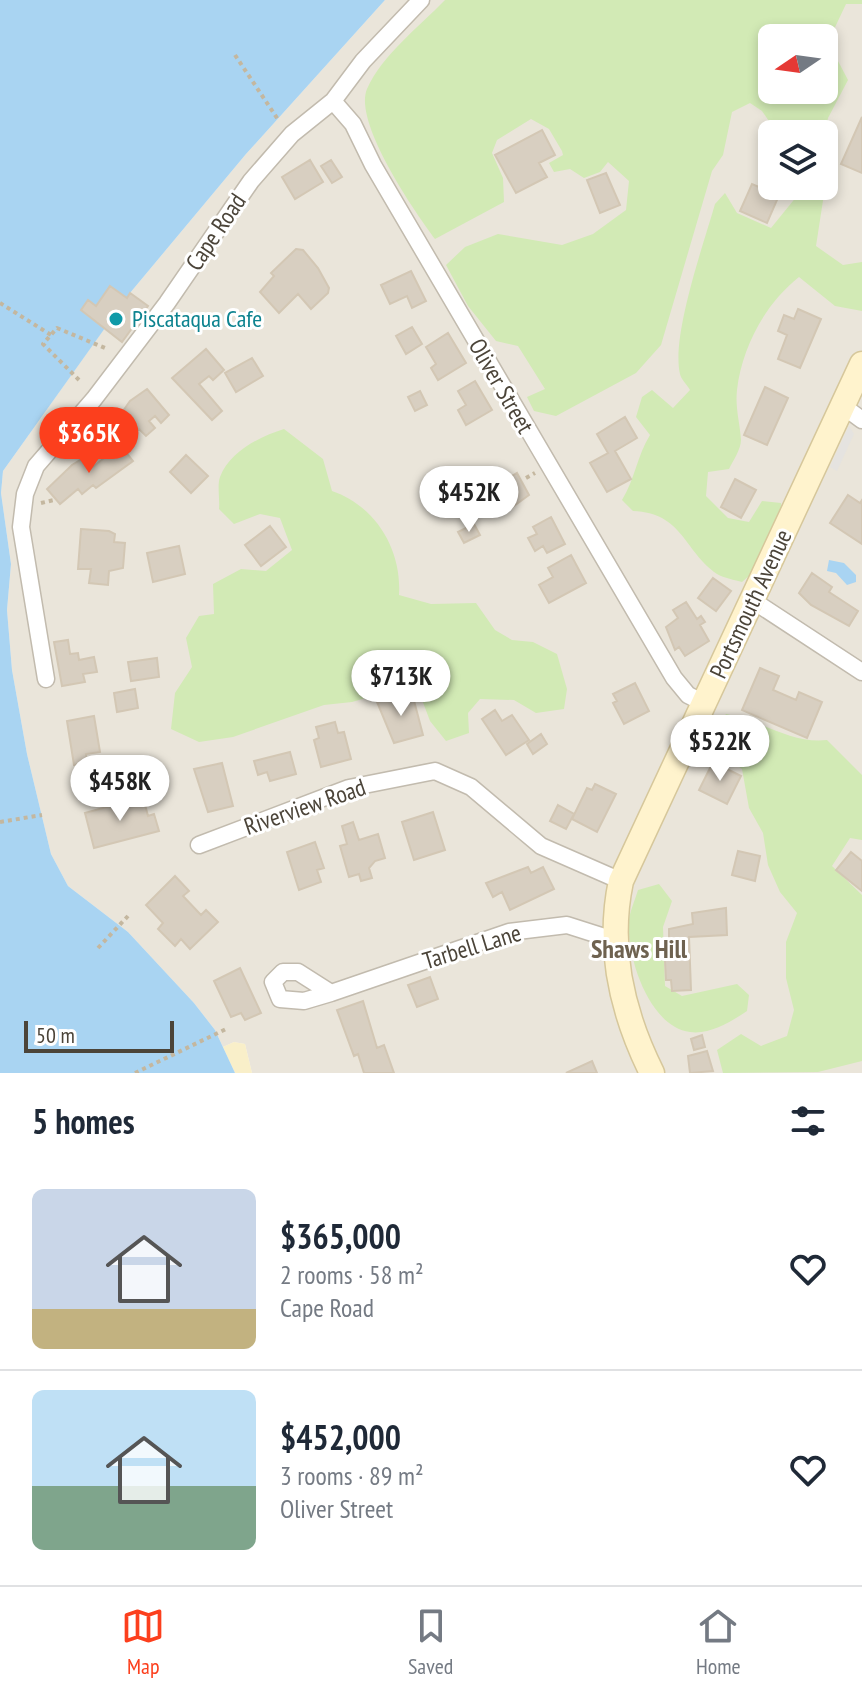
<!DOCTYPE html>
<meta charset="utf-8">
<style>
body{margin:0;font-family:"PT Sans Narrow",sans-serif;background:#f2f2f3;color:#1f2937;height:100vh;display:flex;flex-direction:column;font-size:30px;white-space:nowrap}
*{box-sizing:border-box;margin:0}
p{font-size:26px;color:#747a83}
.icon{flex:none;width:44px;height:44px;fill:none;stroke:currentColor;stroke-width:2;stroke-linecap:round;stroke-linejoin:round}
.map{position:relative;height:1073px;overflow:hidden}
.details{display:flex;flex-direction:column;background:#fff;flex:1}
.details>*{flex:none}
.needle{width:52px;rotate:257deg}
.tools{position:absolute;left:758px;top:24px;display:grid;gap:16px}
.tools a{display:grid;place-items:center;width:80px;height:80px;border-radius:12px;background:#fff;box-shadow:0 4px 12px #0003;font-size:40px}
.scale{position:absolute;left:24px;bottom:20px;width:150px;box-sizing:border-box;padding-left:8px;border:4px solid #4b4439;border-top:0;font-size:22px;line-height:28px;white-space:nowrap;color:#4b4439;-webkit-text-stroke:6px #fff;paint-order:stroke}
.price{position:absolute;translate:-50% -68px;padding:0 18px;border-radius:28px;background:#fff;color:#222;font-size:26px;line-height:52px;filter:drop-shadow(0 2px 4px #0008)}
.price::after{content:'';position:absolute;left:50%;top:48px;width:24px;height:18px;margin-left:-12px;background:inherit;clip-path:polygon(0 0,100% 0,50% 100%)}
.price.current{background:#fc3f1d;color:#fff}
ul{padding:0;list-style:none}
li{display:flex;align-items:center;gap:24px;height:200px;padding:0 32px}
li+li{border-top:2px solid #e0e1e3}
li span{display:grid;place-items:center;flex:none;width:224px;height:160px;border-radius:12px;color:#555}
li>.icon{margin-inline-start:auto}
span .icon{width:96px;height:96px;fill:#fffc;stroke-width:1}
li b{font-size:34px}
h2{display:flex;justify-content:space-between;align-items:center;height:96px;padding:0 32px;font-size:34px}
.tabs{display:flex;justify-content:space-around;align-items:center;height:112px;border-top:2px solid #e0e1e3;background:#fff;font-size:22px;color:#747a83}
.tabs a{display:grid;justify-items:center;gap:4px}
.tabs .current{color:#fc3f1d}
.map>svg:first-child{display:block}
.residential{fill:#eae5da;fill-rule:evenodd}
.green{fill:#d2eab5;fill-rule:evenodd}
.sand{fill:#f9efc9}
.parking{fill:#e5e3e0}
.water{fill:#a9d4f2}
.building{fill:#d8cfc1;stroke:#d3c7b4;stroke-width:2}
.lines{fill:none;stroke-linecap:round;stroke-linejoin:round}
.minor-casing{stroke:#c2bbae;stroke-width:19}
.secondary-casing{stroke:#d6c79b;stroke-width:27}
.path{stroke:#c4b79f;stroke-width:4;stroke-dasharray:4 4;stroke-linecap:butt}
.minor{stroke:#fff;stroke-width:16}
.secondary{stroke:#fff3cd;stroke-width:24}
.culture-dot{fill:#0f9aa8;stroke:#fff;stroke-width:3}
.labels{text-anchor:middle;stroke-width:6;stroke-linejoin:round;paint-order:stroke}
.street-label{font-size:24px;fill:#4b4439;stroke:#fff}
.culture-label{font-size:24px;fill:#0d838f;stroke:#fff;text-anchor:start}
.neighbourhood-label{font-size:26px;font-weight:bold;fill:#6e6250;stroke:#fff}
</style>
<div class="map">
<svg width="862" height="1073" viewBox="0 0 862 1073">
<rect width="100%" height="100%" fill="#f6f3ec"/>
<!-- residential -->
<path class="residential" d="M385 0H862V1073H252L245 1044 234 1042 223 1047 215 1030 194 1003 128 932 68 886 51 854 27 754 12 670 7 610 11 564 1 493 3 471 104 329 122 341 130 293 246 154ZM772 38H824V90H772ZM772 134H824V186H772Z"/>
<!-- green -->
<path class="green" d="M445 0H862V4H846L828 42 848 80 828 118 824 140V134H778L762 111 750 103 732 112 723 155 712 171 661 345 636 373 556 416 534 411 527 397 545 389 518 346 496 341 468 306 446 265 465 247 498 234 562 245 593 234 626 210 629 181 608 162 600 172 584 178 570 169 554 172 549 163 563 155 562 151 549 129 531 119 497 140 492 153 503 178 504 202 435 239C414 211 353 122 367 89 382 55 419 27 445 0ZM772 38H824V90H772Z
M824 161 828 168 816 246 843 265 862 262V311L835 306 799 277C765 304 742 347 737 390 735 408 740 423 741 440 741 449 733 461 729 469L708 472 706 496 728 518 749 522 762 501 781 503C785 533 764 564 742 582 735 580 724 578 717 574 683 550 683 513 633 511L622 500C635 479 637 456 650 435L636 417 642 397 652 390 673 408 690 390C687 385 681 379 680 374 671 336 704 243 715 204L725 193 737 213 771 228 797 196 800 186H824Z
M284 429 323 459 332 491C376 506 402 550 399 595L431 604 476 603 495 630 512 640 533 642 557 654 567 689 564 709 536 713 514 700 480 699 468 713 469 733 446 741 430 721 418 689 400 688 352 702 324 705 233 737 199 742 171 729 175 693 192 667 186 638 199 616 214 614 213 584 241 569 266 571 292 550 280 518 260 514 234 524 219 509C220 500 217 485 220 477 230 451 261 436 284 429Z
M726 714C761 720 791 744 827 740L862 775V840L850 838 832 866 862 895V1061L818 1072 723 1073 717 1050 741 1034 761 1046 787 1036 794 1010 786 978V942L797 913 780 892 768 865 763 833 749 808 742 769 720 754 712 736Z
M659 884 672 901 663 927 665 986 682 996 737 984 749 995 747 1011C732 1021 710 1035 690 1032 649 1027 626 956 629 920 630 911 635 900 638 890Z"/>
<!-- sand -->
<path class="sand" d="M234 1042 245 1044 252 1073H235L223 1047Z"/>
<!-- parking -->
<path class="parking" d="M849 426 854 434 837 471 830 467Z"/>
<!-- water -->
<path class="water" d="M0 0H385L246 154 130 293 3 471 1 493 11 564 7 610 12 670 27 754 51 854 68 886 128 932 194 1003 215 1030 235 1073H0Z
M829 560 844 563 856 575V582L847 585 836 573 827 571Z"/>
<!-- building -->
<path class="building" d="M862 117V173L841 164Z
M542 130 555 155 539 163 547 177 516 193 495 155Z
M310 160 323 182 295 199 282 177Z
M331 160 342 177 332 183 321 166Z
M606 173 620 205 600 213 587 180Z
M772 178V186H783L767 223 740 211 752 184 766 190Z
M296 249 303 250 318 268 329 288 328 293 311 309 298 294 279 313 260 292 274 276 271 273Z
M411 271 426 301 412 308 407 296 390 304 381 285Z
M110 286 127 298 130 293 148 306 122 342 81 310 88 300 96 306Z
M798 309 821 319 800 368 778 359 787 335 778 331 784 315 794 319Z
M412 327 422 344 406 354 396 336Z
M448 333 466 363 438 380 431 368 436 364 426 347Z
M206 349 224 370 213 380 209 376 199 384 222 411 212 420 172 378Z
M252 358 263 376 236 392 225 373Z
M475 381 492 410 466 425 458 410 466 405 458 391Z
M765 387 788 398 767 445 744 435Z
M147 389 169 415 161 423 155 416 149 421 155 428 146 436 139 429 135 432 121 414 130 401Z
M420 391 427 405 415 411 408 397Z
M625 417 637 438 615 451 631 479 607 492 590 463 608 453 597 434Z
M120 445 133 461 96 488 93 485 82 494 78 489 60 504 47 489 72 465 85 457 93 467Z
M186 455 208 476 191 493 170 472Z
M517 473 529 495 507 511 504 505 497 509 487 491Z
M735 479 756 490 741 518 721 507Z
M848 495 860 503 862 500V544L830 523Z
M551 517 565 544 547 553 543 546 535 551 528 538 537 534 533 527Z
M474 524 480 535 464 543 458 532Z
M270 526 286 547 261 566 245 545Z
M81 529 109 531 115 534 114 542 125 543 123 568 109 571 108 585 89 583 91 569H78Z
M179 546 185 574 153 582 147 553Z
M571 555 586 583 549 603 539 585 553 577 548 568Z
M812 573 832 587 829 592 858 611 849 626 811 605 799 593Z
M713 578 731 591 716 611 698 598Z
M686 602 697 619 701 616 705 622 700 625 709 641 685 656 679 647 675 650 666 627 678 618 673 610Z
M68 640 70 654 78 653 79 660 94 657 97 672 83 674 85 682 62 686 54 642Z
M157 658 159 677 131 681 128 662Z
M760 668 779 676 773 690 796 700 799 692 822 702 807 738 742 710Z
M635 683 649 711 624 724 613 703 617 701 613 694Z
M135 689 138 708 117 712 114 693Z
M412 693 423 735 394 743 377 702Z
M495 710 502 721 512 715 529 740 506 755 482 719Z
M94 716 100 752 86 754 87 763 74 765 67 721Z
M335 722 338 733 344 732 351 759 321 767 314 740 319 738 316 727Z
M541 734 547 744 533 754 527 744Z
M290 752 296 774 270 781 267 772 258 775 254 761Z
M713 762 741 776 727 804 699 790Z
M222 763 233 806 208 812 194 769Z
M595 784 616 794 597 832 572 819 587 788 592 790Z
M143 797 148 816 154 814 159 831 94 848 85 813Z
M558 805 574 814 566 829 550 821Z
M433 812 445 850 414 860 402 822Z
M353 822 359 840 378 834 385 858 375 861 369 868 372 878 361 881 359 874 349 877 340 846 347 844 342 826Z
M315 842 324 868 317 870 321 882 299 890 287 852Z
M738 851 760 856 755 881 732 875Z
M851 852 862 861V891L836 870Z
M528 867 531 873 543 867 554 889 510 910 502 892 493 897 486 883Z
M175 876 189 891 183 896 201 915 206 910 218 922 190 949 181 939 175 946 158 929 163 923 146 905Z
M726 908 727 935 689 937 691 990 672 991 671 980H666L664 941 669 940V929L693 924 692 913Z
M240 968 261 1013 245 1020 241 1013 231 1017 214 981Z
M430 977 438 999 417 1007 408 985Z
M363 1001 377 1048 384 1045 394 1073H364L358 1054 354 1056 337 1010Z
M702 1035 705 1047 694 1050 691 1039Z
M707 1051 713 1071 690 1073 688 1056Z
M592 1061 597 1073H566Z"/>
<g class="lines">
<defs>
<path id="minor" d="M333 101 353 124 373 165 674 678 688 695 704 703
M843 406 862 420
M752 600 862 672
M46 679 21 527 25 494 36 466 94 399 167 303 251 181 292 134 333 101 363 61 421 0
M199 845 349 788 435 771 471 787 541 846 621 881
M331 993 298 972H283L273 982 280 999 304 1001 331 993 509 932 567 925 614 940"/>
<path id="secondary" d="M652 1073C622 1013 607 947 621 881L862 364"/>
</defs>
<!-- minor casing -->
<use href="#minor" class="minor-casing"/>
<!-- secondary casing -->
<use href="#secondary" class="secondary-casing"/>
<!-- path -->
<path class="path" d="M235 55 279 121
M0 303 51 335
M79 380 43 344 57 328 105 348
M526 478 535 473
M41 503 54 500
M0 822 42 815
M98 948 128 916
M135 1073 226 1029"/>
<!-- minor -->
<use href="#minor" class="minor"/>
<!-- secondary -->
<use href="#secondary" class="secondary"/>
</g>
<!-- markers -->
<circle class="culture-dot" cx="116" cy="319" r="8"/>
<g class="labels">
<!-- street labels -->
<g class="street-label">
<text transform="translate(216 232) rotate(-56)" y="8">Cape Road</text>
<text transform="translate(501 386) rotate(60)" y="8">Oliver Street</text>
<text transform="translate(751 604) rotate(-65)" y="8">Portsmouth Avenue</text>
<text transform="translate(305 807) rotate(-19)" y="8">Riverview Road</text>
<text transform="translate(472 947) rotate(-17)" y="8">Tarbell Lane</text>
</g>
<!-- culture labels -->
<g class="culture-label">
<text x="132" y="327">Piscataqua Cafe</text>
</g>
<!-- neighbourhood labels -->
<g class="neighbourhood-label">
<text x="639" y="958">Shaws Hill</text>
</g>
</g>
</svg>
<div class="tools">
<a><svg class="needle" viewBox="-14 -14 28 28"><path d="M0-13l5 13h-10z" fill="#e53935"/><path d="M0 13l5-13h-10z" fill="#747a83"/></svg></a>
<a><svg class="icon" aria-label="layers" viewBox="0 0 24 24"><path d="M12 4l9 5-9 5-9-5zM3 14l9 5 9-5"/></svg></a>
</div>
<div class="scale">50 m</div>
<b class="price current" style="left:89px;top:475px">$365K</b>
<b class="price" style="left:469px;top:534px">$452K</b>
<b class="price" style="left:401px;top:718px">$713K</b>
<b class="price" style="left:720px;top:783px">$522K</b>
<b class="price" style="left:120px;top:823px">$458K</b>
</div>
<section class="details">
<h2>5 homes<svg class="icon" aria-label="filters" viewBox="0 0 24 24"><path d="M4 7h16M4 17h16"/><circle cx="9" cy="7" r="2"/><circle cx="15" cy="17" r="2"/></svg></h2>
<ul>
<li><span style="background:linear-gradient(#c9d6e8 75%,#c2b280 0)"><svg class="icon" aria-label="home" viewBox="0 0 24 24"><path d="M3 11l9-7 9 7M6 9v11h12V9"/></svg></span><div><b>$365,000</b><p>2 rooms · 58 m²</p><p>Cape Road</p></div><svg class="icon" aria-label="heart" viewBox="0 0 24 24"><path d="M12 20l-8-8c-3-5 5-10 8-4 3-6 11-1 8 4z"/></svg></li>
<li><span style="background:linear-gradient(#bfe0f5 60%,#7fa58c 0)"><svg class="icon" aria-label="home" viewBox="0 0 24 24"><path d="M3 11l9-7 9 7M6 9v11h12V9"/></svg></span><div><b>$452,000</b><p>3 rooms · 89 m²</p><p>Oliver Street</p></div><svg class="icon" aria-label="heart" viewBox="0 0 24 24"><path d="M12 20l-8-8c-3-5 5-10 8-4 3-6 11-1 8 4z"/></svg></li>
</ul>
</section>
<nav class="tabs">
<a class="current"><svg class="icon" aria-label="map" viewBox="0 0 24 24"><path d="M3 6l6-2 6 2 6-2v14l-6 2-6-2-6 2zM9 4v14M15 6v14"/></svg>Map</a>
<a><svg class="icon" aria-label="saved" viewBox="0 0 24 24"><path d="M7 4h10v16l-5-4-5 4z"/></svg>Saved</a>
<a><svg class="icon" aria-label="home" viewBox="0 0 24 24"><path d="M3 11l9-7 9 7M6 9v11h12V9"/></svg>Home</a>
</nav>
